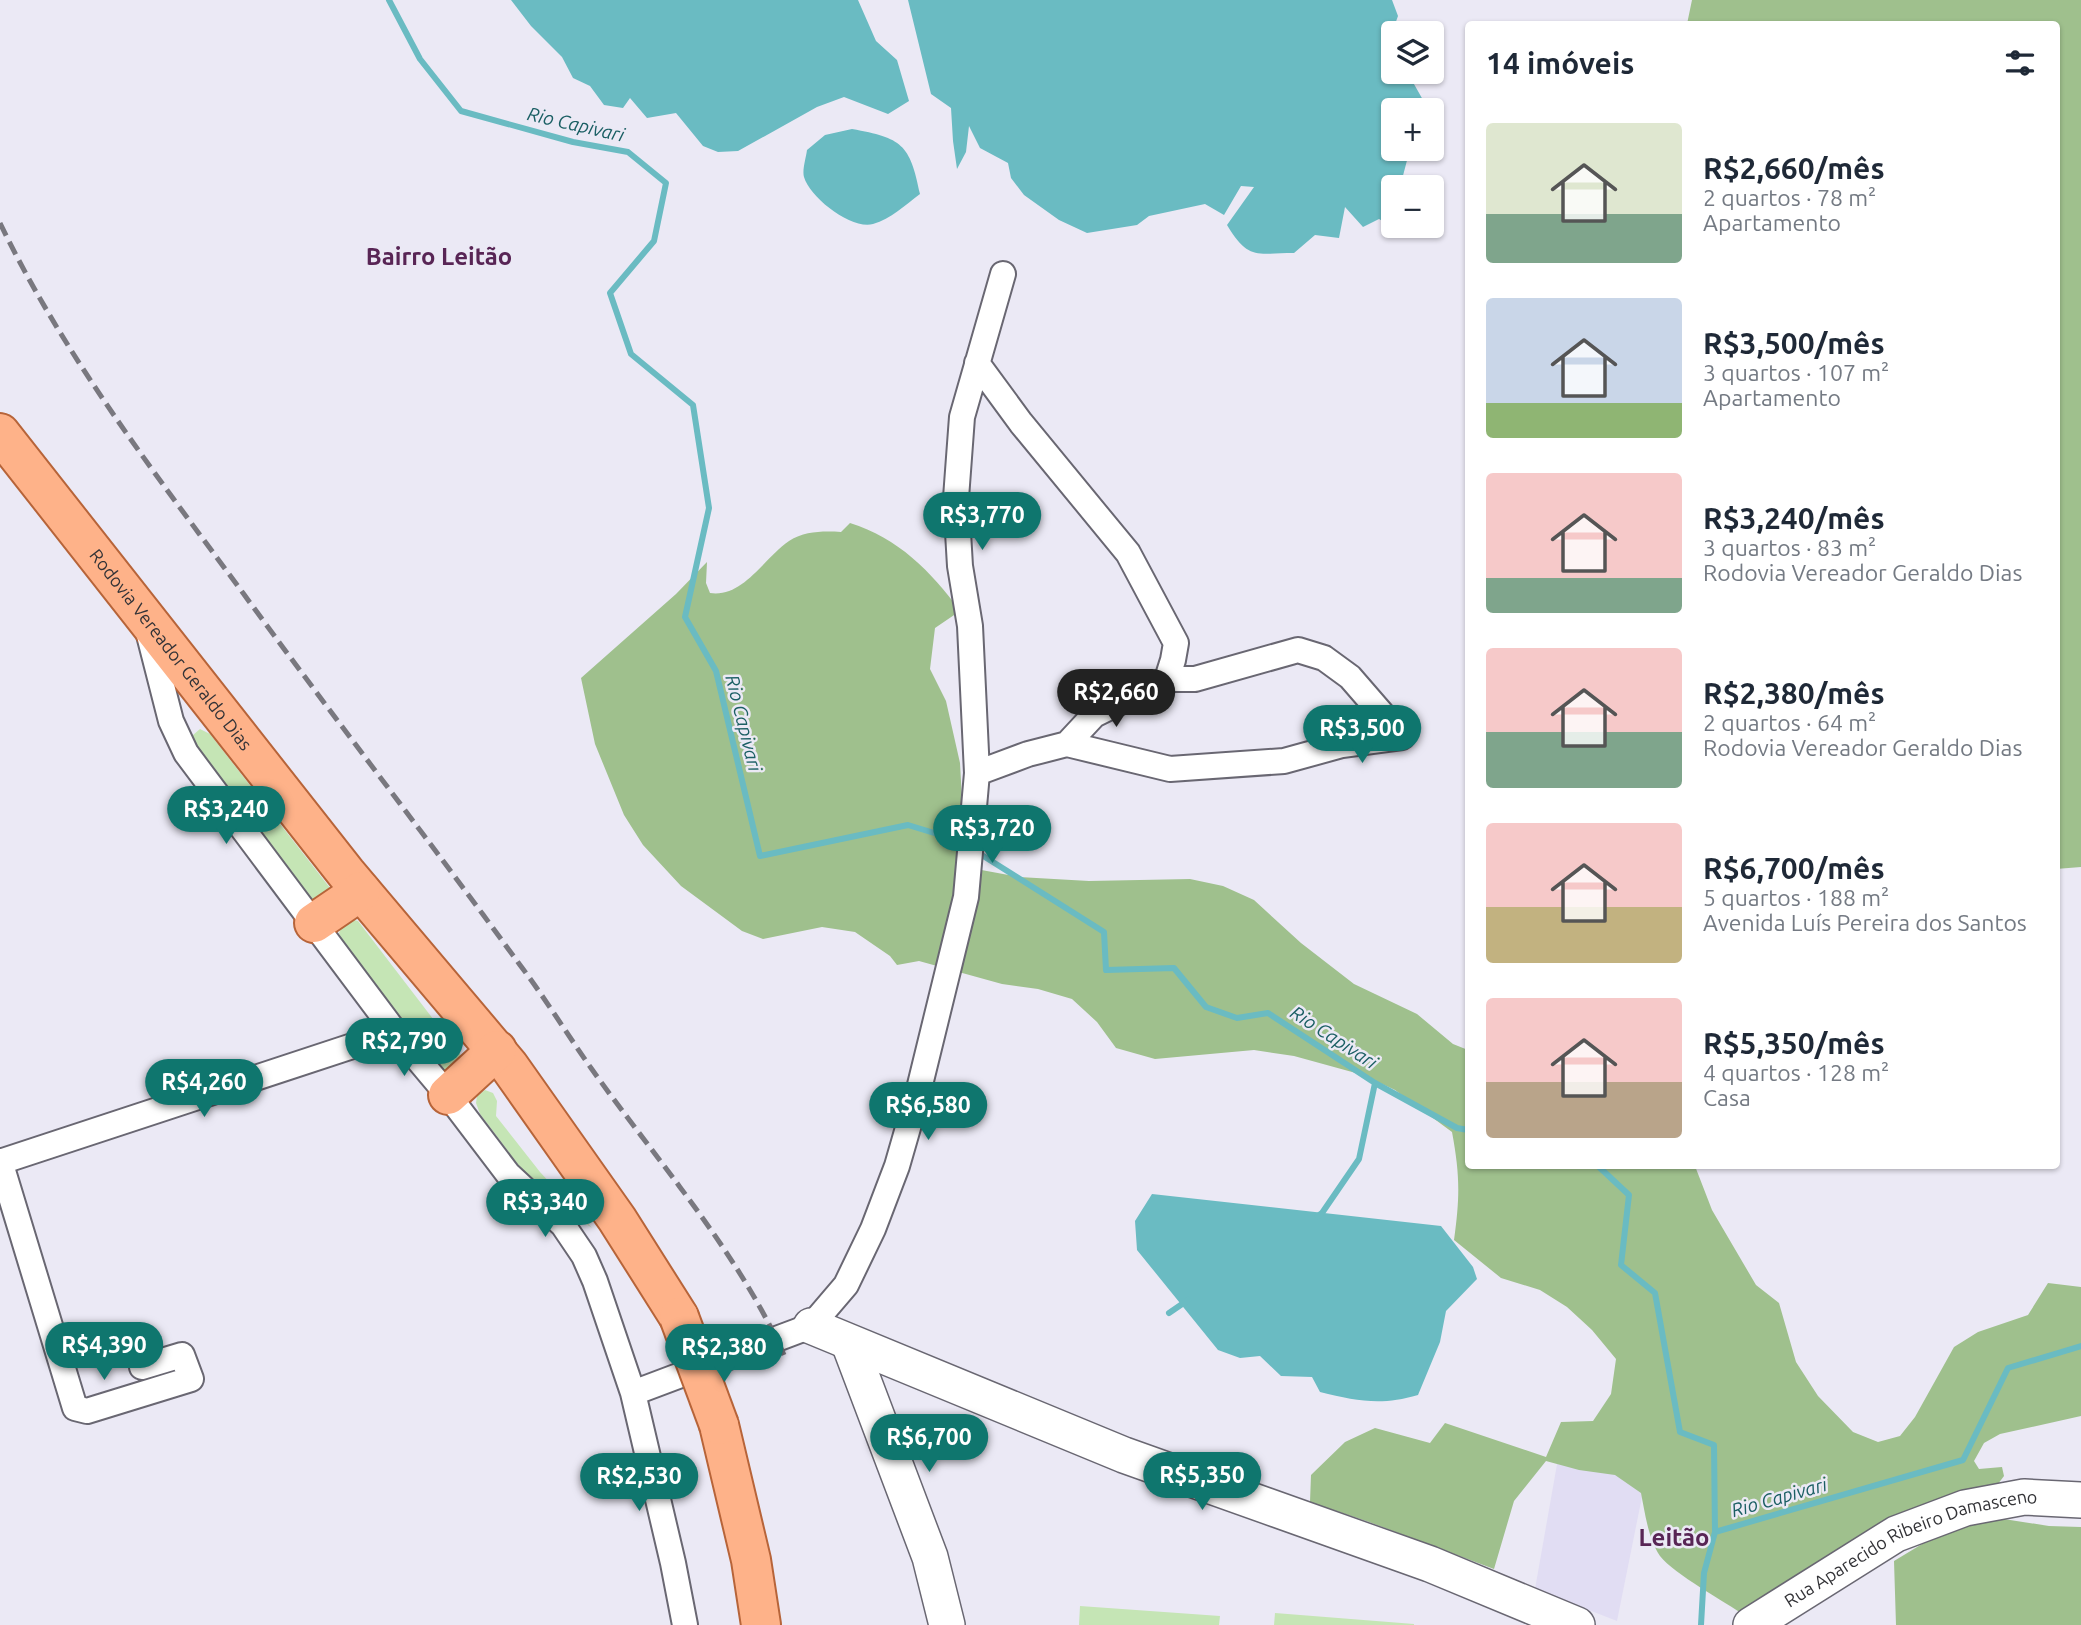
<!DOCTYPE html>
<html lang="pt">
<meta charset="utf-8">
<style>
body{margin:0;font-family:Ubuntu,sans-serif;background:#f6f6f7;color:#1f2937;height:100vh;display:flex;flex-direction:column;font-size:26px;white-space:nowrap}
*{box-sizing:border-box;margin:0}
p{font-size:23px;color:#747a83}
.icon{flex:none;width:38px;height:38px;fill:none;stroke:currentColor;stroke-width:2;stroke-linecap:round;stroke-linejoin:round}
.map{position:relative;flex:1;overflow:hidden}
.drawer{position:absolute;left:1465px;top:21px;width:595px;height:1148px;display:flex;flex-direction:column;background:#fff;border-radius:7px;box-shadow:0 2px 5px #0004}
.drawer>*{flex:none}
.controls{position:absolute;left:1381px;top:21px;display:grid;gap:14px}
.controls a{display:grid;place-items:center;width:63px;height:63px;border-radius:7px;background:#fff;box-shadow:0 2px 5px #0004;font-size:35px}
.price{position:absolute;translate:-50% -60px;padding:0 16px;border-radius:24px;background:#0f766e;color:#fff;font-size:23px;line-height:46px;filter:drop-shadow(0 2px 4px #0008)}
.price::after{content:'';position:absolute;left:50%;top:42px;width:21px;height:16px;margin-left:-10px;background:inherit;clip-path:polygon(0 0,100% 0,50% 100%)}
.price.active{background:#222;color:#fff}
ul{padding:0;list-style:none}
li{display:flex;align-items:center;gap:21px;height:175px;padding:0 21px}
li span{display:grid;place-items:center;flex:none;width:196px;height:140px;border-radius:7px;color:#555}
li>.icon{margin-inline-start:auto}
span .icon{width:84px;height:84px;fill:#fffc;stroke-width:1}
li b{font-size:30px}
h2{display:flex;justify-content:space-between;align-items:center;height:84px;padding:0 21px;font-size:30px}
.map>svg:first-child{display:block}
.education{fill:#e1ddf3}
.green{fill:#c5e5b5}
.forest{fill:#9fc08d}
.water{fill:#6abbc2}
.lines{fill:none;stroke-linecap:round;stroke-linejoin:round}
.stream{stroke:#6abbc2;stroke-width:6}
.street-casing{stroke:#696772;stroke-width:28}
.secondary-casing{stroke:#696772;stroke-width:38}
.primary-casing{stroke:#b76439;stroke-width:42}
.street{stroke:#fff;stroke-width:24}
.secondary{stroke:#fff;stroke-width:35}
.primary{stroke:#feb289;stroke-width:38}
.rail{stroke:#79787f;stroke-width:5;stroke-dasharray:14 7;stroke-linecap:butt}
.primary-bridge-casing{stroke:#b76439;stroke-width:42;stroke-linecap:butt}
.primary-bridge{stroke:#feb289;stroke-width:38}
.labels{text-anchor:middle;stroke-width:5;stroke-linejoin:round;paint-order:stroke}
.street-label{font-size:18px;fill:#333337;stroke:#ebe9f5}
.water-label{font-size:19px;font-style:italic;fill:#1b5f64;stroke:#ebe9f5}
.district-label{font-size:24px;font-weight:bold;fill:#582555;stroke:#ebe9f5}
</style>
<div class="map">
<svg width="2081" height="1625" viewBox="0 0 2081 1625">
<rect width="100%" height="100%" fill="#ebe9f5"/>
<!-- education -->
<path class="education" d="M1562 1436 1650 1457 1617 1621 1535 1589Z"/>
<!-- green -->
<path class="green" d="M200 729 210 734 330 888 329 901 310 903 191 744 193 735Z
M350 919 358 921 463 1058 452 1076 435 1063 341 939 339 933 343 924Z
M485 1090 493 1093 497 1101 496 1116 540 1172 592 1228 535 1187 480 1114 476 1103 477 1096Z
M1080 1606 1220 1616 1219 1625H1079Z
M1275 1613 1414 1624V1625H1274Z"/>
<!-- forest -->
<path class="forest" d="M1692 0H2081V867L2056 869V24H1687Z
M850 523C898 538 931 571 960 611L935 628 930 669 946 701 960 763 965 855 976 869 1019 877 1089 881 1190 879 1223 886 1254 900 1301 943 1354 984 1417 1014 1453 1044 1468 1050V1166H1695L1712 1210 1756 1285 1779 1303 1796 1362 1818 1396 1853 1432 1878 1442 1900 1436 1915 1417 1954 1347 1978 1332 2028 1315 2048 1283 2081 1287V1416L2000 1434 1984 1443 1974 1461 1979 1469 2002 1467 2004 1476 1998 1484 1905 1514 1746 1616C1725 1602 1674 1574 1660 1556 1648 1538 1645 1513 1641 1493L1615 1475 1579 1470 1546 1461 1514 1501 1494 1569 1369 1522 1310 1502 1311 1475 1345 1442 1375 1428 1430 1443 1445 1423 1546 1457 1561 1422 1593 1421 1611 1394 1616 1359 1592 1330 1567 1307 1540 1290 1501 1278 1454 1240C1460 1197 1460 1175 1452 1132L1395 1090 1363 1075 1294 1056 1254 1050 1155 1059 1116 1048 1097 1022 1072 999 1038 989 1002 984 919 961 897 965 890 956 855 932 822 927 763 939 742 931 681 886 643 845 624 815 595 744 581 678 676 594 707 562 706 583 710 593C743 598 764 558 789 541 805 531 823 531 841 532Z
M1991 1517 2049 1526 2081 1527V1625H1896L1894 1561 1942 1532Z"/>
<!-- water -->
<path class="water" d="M511 0H858L876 41 897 60 909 101 888 114 844 97 817 107 738 151 718 152 703 146 676 113 647 118 630 98 623 108 604 105 590 86 573 78 562 57 531 26Z
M908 0H1392L1398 16 1384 55 1391 72 1410 77 1423 100 1420 110H1393V149H1410L1400 187H1393V226H1396V229L1379 219 1363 227 1345 207 1339 238 1315 235 1294 253C1256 253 1249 261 1227 225L1254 187 1241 186 1224 215 1205 204 1149 216 1137 225 1087 233 1059 220 1024 195 1011 178 1008 163 980 148 969 126 966 152 957 169 953 141 951 108 931 94Z
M852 129C902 138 910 144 920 194 905 205 891 219 873 224 852 230 810 198 804 177 802 170 806 158 807 150L825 135Z
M1152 1194 1441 1226 1473 1267 1477 1279 1446 1311 1440 1342 1418 1395C1381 1406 1357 1401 1320 1392L1312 1377 1281 1376 1260 1356 1240 1358 1218 1350 1137 1250 1135 1221Z"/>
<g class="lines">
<!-- stream -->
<path class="stream" d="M389 0 420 59 461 111 573 142 628 152 666 183 654 241 610 293 631 354 693 405 709 508 685 617 716 671 760 856 908 825 957 840 965 844
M977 852 1104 932 1106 970 1174 968 1206 1007 1237 1018 1268 1013 1375 1083 1457 1128 1468 1130
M1598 1166 1629 1195 1621 1265 1655 1293 1680 1432 1714 1445 1715 1532 1963 1460 2008 1368 2081 1346
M1318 1216 1322 1213 1359 1159 1375 1083
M1169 1313 1188 1300
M1701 1625 1704 1573 1715 1532"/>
<defs>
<path id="street" d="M977 363 1021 423 1128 553 1176 643 1173 660 1167 679
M148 631 171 721 186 753 395 1032 448 1095 508 1174 563 1225 584 1256 595 1281 633 1393 673 1563 685 1625
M977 773 1028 754 1067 744 1094 715 1167 679H1195L1298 650 1324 658 1350 677 1402 737 1342 745 1284 761 1170 769 1067 744
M0 1161 75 1408 87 1411 191 1379 182 1355 142 1367
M0 1162 395 1032
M633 1393 811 1326 846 1285 873 1229 897 1166 918 1093 966 897 977 773 970 626 960 566 956 498 962 417 1003 274"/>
<g id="secondary">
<path d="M811 1326 1124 1455 1430 1564 1577 1625"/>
<path d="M849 1343 930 1557 947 1625"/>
<path id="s1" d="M1751 1625 1896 1534 1965 1508 2024 1497 2081 1500"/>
</g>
<g id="primary">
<path id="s2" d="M0 433 346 873 509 1066 617 1219 679 1317"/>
<path d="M314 923 361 891"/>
<path d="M448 1095 497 1050"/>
<path d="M719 1425 751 1560 761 1625"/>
</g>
</defs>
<!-- street casing -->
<use href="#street" class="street-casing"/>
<!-- secondary casing -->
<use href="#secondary" class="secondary-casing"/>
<!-- primary casing -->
<use href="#primary" class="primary-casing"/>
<!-- street -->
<use href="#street" class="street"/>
<!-- secondary -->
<use href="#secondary" class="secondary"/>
<!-- primary -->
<use href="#primary" class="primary"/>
<!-- rail -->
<path class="rail" d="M0 223C64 356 156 475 243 593 334 718 429 840 520 965 545 998 567 1034 591 1068 657 1161 737 1250 784 1355"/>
<defs>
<path id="primary-bridge" d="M679 1317 719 1425"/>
</defs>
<!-- primary-bridge casing -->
<use href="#primary-bridge" class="primary-bridge-casing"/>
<!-- primary-bridge -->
<use href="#primary-bridge" class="primary-bridge"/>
</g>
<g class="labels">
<!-- street labels -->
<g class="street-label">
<text dy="6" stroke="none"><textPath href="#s2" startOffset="276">Rodovia Vereador Geraldo Dias</textPath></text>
<text dy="6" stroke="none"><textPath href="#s1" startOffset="180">Rua Aparecido Ribeiro Damasceno</textPath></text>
</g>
<!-- water labels -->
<g class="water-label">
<text transform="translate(576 124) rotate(13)" y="7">Rio Capivari</text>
<text transform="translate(744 723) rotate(76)" y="7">Rio Capivari</text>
<text transform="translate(1334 1037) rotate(33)" y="7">Rio Capivari</text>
<text transform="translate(1779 1497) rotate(-16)" y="7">Rio Capivari</text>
</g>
<!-- district labels -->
<g class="district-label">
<text x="439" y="265">Bairro Leitão</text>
<text x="1674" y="1546">Leitão</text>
</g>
</g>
</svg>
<div class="controls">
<a><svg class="icon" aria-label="layers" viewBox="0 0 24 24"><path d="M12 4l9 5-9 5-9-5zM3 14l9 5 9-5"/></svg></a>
<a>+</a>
<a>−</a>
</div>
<b class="price" style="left:982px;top:552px">R$3,770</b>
<b class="price active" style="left:1116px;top:729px">R$2,660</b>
<b class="price" style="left:1362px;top:765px">R$3,500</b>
<b class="price" style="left:226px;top:846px">R$3,240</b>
<b class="price" style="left:992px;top:865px">R$3,720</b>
<b class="price" style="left:404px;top:1078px">R$2,790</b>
<b class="price" style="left:204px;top:1119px">R$4,260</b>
<b class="price" style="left:928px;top:1142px">R$6,580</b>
<b class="price" style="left:545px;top:1239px">R$3,340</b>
<b class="price" style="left:104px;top:1382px">R$4,390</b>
<b class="price" style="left:724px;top:1384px">R$2,380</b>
<b class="price" style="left:929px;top:1474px">R$6,700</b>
<b class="price" style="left:1202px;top:1512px">R$5,350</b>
<b class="price" style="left:639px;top:1513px">R$2,530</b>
<section class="drawer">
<h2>14 imóveis<svg class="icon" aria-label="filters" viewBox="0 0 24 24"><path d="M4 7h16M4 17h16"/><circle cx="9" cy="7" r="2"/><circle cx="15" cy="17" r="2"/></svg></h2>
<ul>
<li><span style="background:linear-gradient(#dfe7d0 65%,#7fa58c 0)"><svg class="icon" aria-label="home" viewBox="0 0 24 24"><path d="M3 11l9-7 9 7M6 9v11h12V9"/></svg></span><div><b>R$2,660/mês</b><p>2 quartos · 78 m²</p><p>Apartamento</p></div></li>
<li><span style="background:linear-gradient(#c9d6e8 75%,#8fb573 0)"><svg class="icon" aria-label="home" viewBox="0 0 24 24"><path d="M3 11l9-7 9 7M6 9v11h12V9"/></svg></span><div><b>R$3,500/mês</b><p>3 quartos · 107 m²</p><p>Apartamento</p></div></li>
<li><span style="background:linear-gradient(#f6c9c9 75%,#7fa58c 0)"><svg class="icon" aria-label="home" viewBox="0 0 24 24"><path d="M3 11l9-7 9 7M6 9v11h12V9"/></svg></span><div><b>R$3,240/mês</b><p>3 quartos · 83 m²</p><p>Rodovia Vereador Geraldo Dias</p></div></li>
<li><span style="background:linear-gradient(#f6c9c9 60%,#7fa58c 0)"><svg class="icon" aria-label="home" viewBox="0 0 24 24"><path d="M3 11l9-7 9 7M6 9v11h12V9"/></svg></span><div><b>R$2,380/mês</b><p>2 quartos · 64 m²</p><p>Rodovia Vereador Geraldo Dias</p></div></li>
<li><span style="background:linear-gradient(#f6c9c9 60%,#c2b280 0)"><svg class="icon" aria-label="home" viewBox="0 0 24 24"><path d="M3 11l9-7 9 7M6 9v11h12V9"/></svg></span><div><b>R$6,700/mês</b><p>5 quartos · 188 m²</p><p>Avenida Luís Pereira dos Santos</p></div></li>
<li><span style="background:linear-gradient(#f6c9c9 60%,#b9a48a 0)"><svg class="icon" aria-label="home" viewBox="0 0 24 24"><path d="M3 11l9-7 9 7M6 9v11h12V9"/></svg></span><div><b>R$5,350/mês</b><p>4 quartos · 128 m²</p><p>Casa</p></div></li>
</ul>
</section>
</div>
